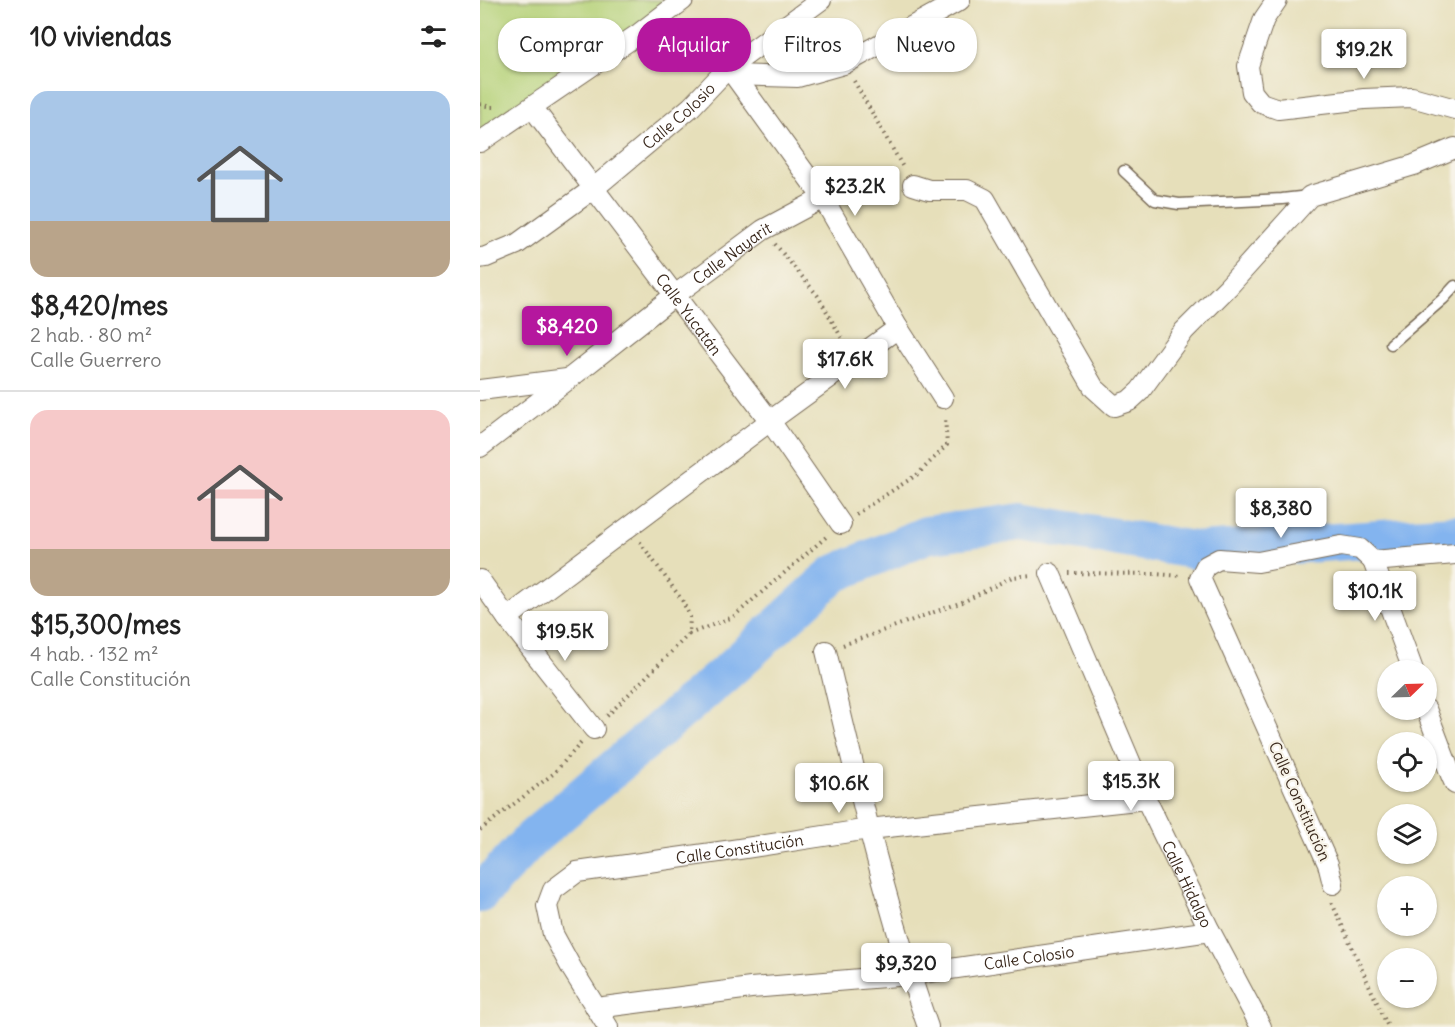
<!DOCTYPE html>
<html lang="es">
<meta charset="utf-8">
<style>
body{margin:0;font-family:Delius,sans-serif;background:#f2f2f2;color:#222;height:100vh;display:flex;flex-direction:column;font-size:22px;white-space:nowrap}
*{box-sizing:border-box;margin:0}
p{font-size:20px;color:#767676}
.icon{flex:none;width:33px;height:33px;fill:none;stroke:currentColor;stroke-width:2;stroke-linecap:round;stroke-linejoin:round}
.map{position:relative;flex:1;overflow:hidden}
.details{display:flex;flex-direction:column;background:#fff;width:480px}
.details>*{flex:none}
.hud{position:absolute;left:18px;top:18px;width:570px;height:54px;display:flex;gap:12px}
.needle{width:39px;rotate:67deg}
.controls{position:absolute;left:897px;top:660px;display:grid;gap:12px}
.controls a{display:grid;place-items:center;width:60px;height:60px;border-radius:50%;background:#fff;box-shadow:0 2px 4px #0004;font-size:30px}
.price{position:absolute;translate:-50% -51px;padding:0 14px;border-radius:6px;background:#fff;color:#222;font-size:20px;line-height:39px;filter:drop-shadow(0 2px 3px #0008)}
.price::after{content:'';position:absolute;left:50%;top:36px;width:18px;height:14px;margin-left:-9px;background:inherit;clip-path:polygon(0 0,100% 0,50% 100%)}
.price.current{background:#b5179e;color:#fff}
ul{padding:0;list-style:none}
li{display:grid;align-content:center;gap:12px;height:318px;padding:0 30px}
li+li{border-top:2px solid #e0e0e0}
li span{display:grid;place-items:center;height:186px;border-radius:18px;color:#555}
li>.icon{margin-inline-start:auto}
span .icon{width:108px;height:108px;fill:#fffc;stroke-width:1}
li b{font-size:26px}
h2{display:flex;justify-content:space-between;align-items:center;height:72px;padding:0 30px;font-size:26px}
.tag{padding:0 21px;border-radius:24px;background:#fff;box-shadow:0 2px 4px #0004;font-size:21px;line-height:54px}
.tag.current{background:#b5179e;color:#fff}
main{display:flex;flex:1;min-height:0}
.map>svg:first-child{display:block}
.grass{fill:#b6d279;stroke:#787e4c;stroke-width:1.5}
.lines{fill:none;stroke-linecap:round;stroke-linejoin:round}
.river{stroke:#83b4ef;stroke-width:38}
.service-casing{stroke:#776955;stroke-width:13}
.minor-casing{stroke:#776955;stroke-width:22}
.path{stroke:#776955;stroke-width:4;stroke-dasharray:1.5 4.5;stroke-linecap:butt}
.service{stroke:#fff;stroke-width:10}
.minor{stroke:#fff;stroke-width:20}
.labels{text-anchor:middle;stroke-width:4.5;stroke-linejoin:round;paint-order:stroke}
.street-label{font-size:16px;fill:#3b2a1e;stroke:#f7f3e8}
</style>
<main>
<section class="details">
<h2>10 viviendas<svg class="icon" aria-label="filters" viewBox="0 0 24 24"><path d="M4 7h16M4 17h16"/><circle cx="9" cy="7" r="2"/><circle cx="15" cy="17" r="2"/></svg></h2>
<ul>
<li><span style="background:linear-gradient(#a9c7e8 70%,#b9a48a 0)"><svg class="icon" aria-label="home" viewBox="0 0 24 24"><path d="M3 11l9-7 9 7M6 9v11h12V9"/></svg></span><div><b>$8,420/mes</b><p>2 hab. · 80 m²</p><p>Calle Guerrero</p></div></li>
<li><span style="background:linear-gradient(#f6c9c9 75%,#b9a48a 0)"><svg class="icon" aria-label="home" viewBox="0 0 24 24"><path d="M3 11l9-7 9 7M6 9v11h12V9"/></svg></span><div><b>$15,300/mes</b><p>4 hab. · 132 m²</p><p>Calle Constitución</p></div></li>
</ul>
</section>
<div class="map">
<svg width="975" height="1027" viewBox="0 0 975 1027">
<rect width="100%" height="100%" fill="#f7f3e8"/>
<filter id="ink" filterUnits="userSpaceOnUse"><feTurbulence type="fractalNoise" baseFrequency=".0167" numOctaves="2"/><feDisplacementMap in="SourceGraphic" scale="12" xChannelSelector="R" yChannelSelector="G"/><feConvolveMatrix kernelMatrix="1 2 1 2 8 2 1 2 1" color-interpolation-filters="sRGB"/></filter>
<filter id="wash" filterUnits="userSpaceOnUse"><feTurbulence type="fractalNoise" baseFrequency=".008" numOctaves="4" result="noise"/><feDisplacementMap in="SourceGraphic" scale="24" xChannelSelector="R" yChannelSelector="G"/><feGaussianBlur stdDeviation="1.35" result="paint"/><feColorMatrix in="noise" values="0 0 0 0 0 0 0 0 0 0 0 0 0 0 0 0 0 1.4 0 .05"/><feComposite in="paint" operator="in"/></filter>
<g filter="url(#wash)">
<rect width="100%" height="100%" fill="#e6dfba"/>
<!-- grass -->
<path class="grass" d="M0 0H203L0 142Z"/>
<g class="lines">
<!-- river -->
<path class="river" d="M0 894 51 839 248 671 354 574 446 535 541 522 720 551 975 534"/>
</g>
</g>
<g filter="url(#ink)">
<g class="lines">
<defs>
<path id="service" d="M644 171 675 200 699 204 802 199 829 196
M911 344 963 299 975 286"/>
<g id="minor">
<path d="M797 0 784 19 768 66 772 92 781 103 798 109 884 99 932 97 975 109"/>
<path d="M247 69 254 75 343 198 418 328 463 398"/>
<path d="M254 75 318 77 364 64 480 0"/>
<path id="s1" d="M52 107 290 421 361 524"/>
<path d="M0 142 160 33 203 0"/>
<path d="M433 185 449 190H487L505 199 614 388 634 406 649 401 660 391 704 331 748 287 830 196 934 165 975 148"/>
<path id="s2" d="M0 258 6 257 37 244 113 189 211 107 247 69 341 0"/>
<path d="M0 390 87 379"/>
<path id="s3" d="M0 447 90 378 195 295 244 259 283 230 343 198"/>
<path d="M893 561 933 670"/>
<path id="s4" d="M570 573 666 799 730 931 781 1027"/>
<path d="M0 580 27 618 114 729"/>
<path d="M27 618 290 421 418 328"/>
<path d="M346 651C376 777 405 905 448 1027"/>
<path d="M946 709 971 775 975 784"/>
<path d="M853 884 848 864 720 578 726 566 739 559 778 562 861 546 880 549 893 561 975 554"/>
<path id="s5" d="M116 1008 271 988 429 975 730 931"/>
<path id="s6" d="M128 1027 92 969 73 934 67 906 73 890 97 872 246 851 389 829 666 799"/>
</g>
</defs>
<!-- service casing -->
<use href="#service" class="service-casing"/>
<!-- minor casing -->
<use href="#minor" class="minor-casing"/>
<!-- path -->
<path class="path" d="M374 81 424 169
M0 104 10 107H15
M295 244 338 296 365 344
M376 514 438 474 467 445 465 417
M589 573 675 574 702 576
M209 634 253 617 346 537
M363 645 485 601 532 577 552 575
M127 716 209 634 210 617 202 600 160 542
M0 830 73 774 101 743
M852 903 908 1027"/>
<!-- service -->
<use href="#service" class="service"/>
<!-- minor -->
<use href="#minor" class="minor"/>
</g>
</g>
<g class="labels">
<!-- street labels -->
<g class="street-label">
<text dy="6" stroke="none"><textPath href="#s2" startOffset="246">Calle Colosio</textPath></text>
<text dy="6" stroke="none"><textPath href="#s3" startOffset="318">Calle Nayarit</textPath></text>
<text dy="6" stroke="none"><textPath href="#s1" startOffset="260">Calle Yucatán</textPath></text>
<text transform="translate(820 801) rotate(66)" y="6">Calle Constitución</text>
<text dy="6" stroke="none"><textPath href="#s6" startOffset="348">Calle Constitución</textPath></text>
<text dy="6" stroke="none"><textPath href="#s4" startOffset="340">Calle Hidalgo</textPath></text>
<text dy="6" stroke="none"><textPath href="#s5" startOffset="436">Calle Colosio</textPath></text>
</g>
</g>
</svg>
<div class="controls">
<a><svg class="needle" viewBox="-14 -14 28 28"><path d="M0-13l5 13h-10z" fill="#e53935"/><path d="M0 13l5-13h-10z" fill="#767676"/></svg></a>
<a><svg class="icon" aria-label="locate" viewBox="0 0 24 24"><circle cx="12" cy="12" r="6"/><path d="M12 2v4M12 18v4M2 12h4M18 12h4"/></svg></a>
<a><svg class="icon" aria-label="layers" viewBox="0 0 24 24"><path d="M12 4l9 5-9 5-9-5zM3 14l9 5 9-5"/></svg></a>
<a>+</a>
<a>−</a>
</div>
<b class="price" style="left:884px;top:80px">$19.2K</b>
<b class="price" style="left:375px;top:217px">$23.2K</b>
<b class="price current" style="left:87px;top:357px">$8,420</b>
<b class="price" style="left:365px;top:390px">$17.6K</b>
<b class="price" style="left:801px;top:539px">$8,380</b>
<b class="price" style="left:895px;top:622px">$10.1K</b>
<b class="price" style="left:85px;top:662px">$19.5K</b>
<b class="price" style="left:651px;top:812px">$15.3K</b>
<b class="price" style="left:359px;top:814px">$10.6K</b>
<b class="price" style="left:426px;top:994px">$9,320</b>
<div class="hud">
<a class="tag">Comprar</a>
<a class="tag current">Alquilar</a>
<a class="tag">Filtros</a>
<a class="tag">Nuevo</a>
</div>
</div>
</main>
